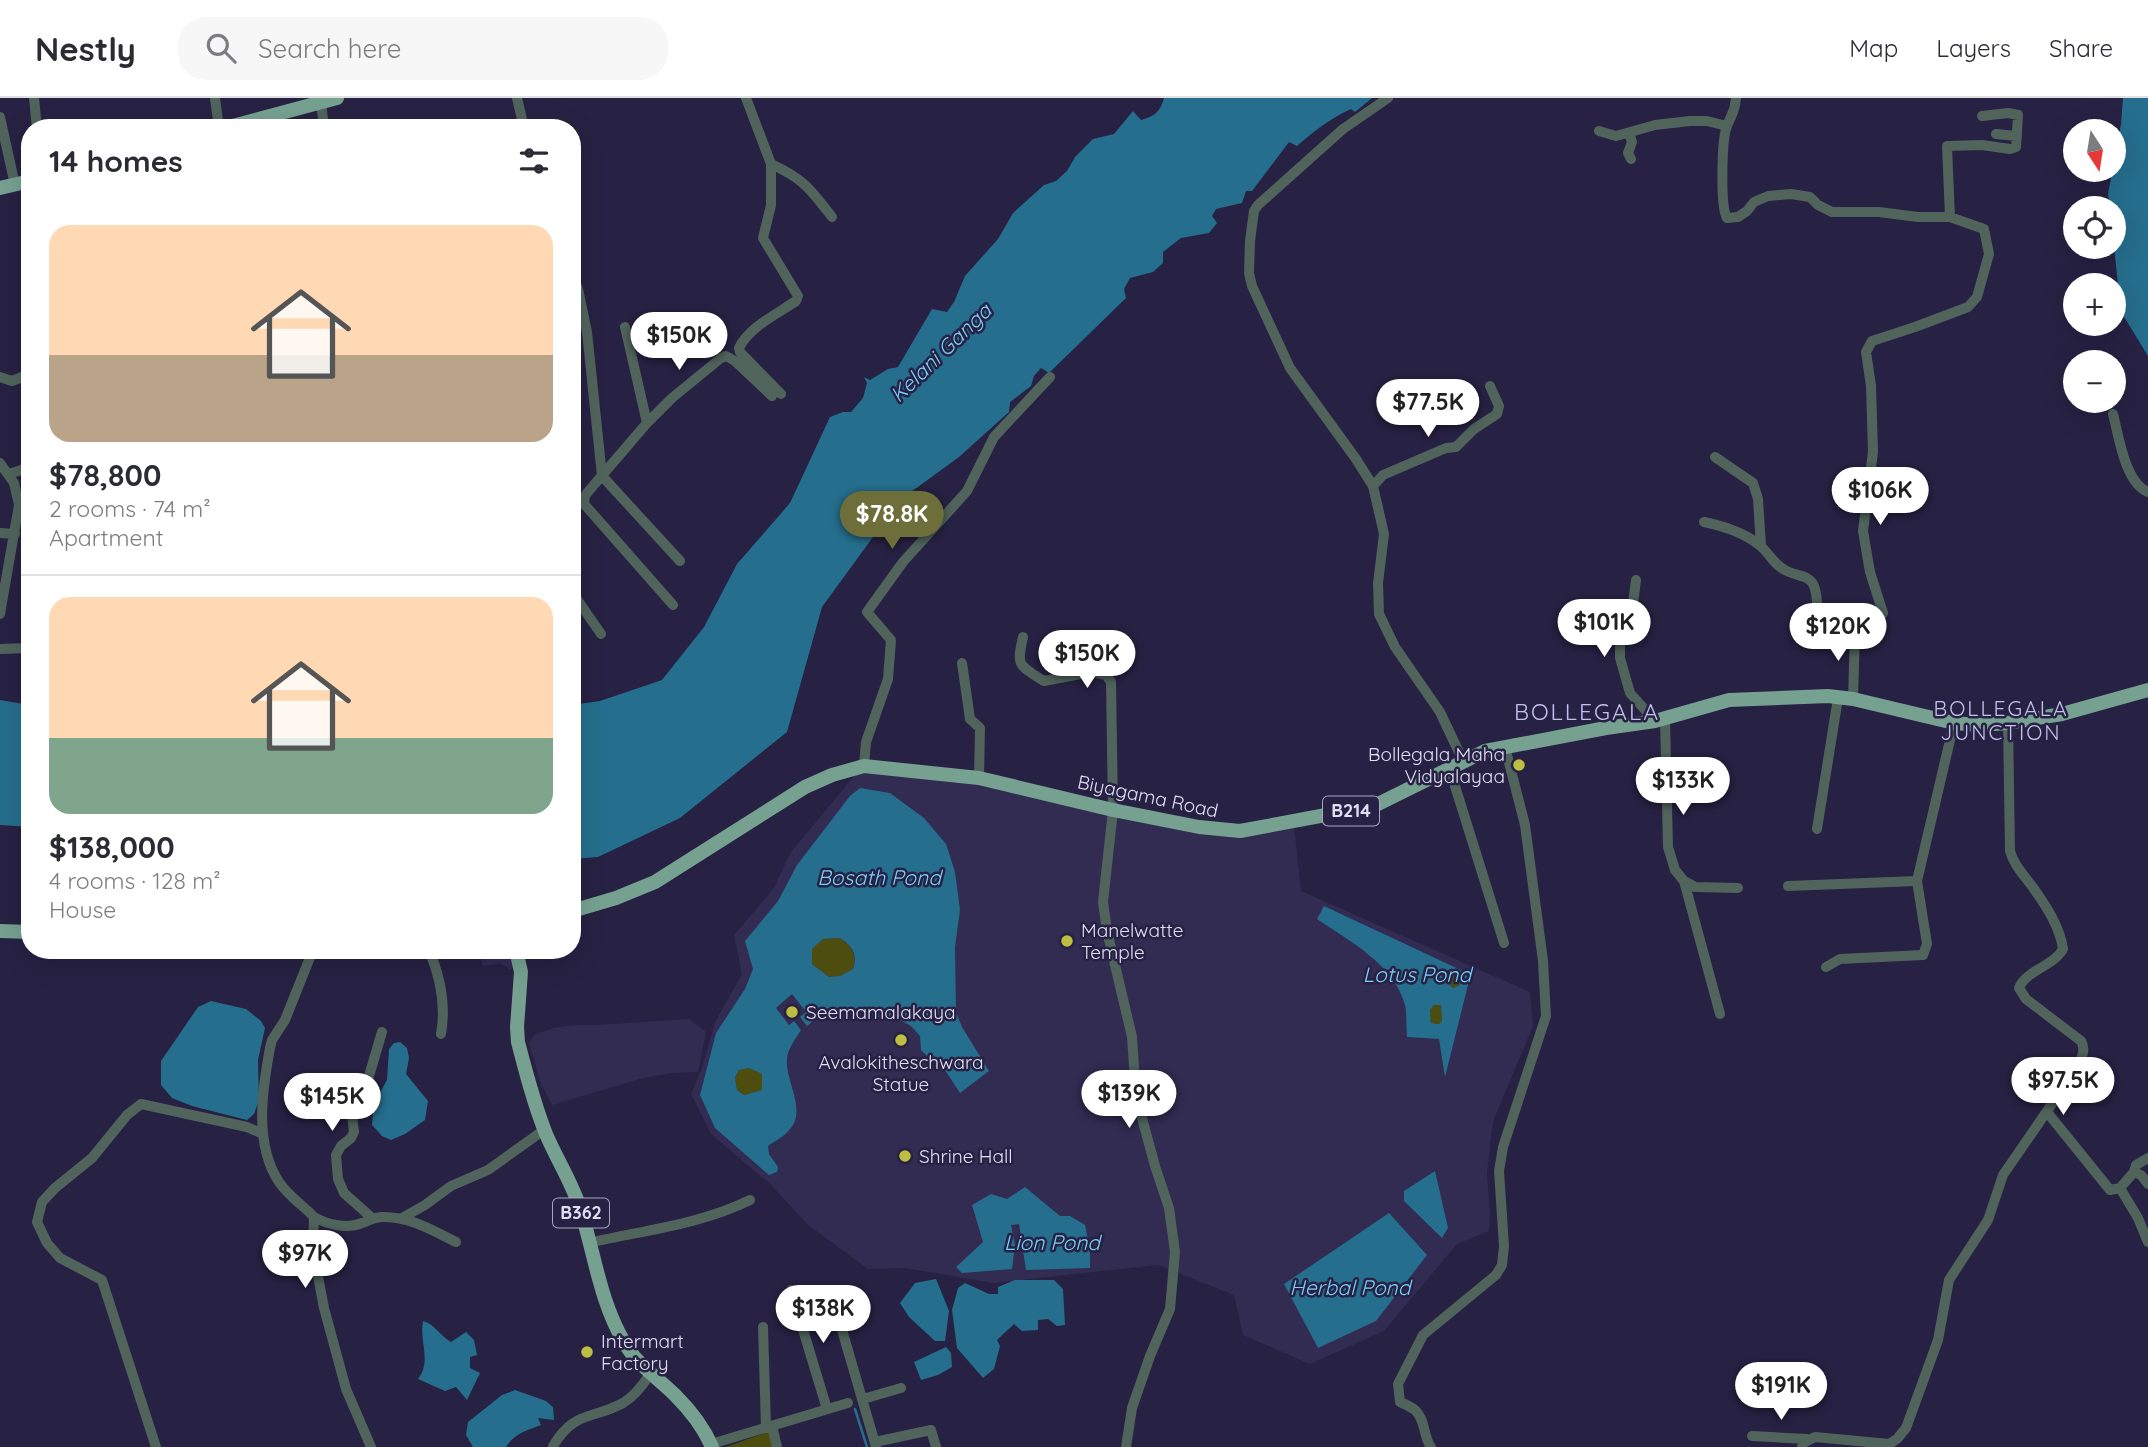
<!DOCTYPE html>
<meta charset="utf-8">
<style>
body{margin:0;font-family:Quicksand,sans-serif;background:#f7f7f7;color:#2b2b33;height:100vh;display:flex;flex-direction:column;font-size:26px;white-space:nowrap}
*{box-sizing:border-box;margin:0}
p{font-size:23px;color:#7c7c81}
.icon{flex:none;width:38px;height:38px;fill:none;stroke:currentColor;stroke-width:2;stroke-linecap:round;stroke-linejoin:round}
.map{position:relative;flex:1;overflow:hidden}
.sheet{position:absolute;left:21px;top:21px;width:560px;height:840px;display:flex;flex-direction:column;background:#fff;border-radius:28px;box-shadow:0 7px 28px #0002}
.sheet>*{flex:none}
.needle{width:46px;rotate:168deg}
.controls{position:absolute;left:2063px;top:21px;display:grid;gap:14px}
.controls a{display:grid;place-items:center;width:63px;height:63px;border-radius:50%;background:#fff;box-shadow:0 7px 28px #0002;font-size:35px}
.price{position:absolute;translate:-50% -60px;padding:0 16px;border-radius:24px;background:#fff;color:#222;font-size:23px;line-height:46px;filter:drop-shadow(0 2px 4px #0008)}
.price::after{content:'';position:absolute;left:50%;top:42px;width:21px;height:16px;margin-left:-10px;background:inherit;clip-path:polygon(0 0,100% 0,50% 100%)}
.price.selected{background:#6d6e3a;color:#fff}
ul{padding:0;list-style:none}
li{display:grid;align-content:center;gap:14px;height:371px;padding:0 28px}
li+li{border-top:2px solid #e1e1e2}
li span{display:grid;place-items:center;height:217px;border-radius:21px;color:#555}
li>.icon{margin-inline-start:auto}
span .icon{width:126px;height:126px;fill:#fffc;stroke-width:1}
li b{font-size:30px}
h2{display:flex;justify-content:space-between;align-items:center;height:84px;padding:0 28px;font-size:30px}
header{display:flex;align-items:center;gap:42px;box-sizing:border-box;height:98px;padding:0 35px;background:#fff;border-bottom:2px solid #e1e1e2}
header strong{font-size:33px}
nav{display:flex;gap:38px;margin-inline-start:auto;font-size:24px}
.search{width:490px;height:63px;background:#f7f7f7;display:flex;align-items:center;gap:18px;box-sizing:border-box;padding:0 24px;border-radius:28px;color:#7c7c81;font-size:26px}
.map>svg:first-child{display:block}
.built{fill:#322b52}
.green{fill:#4c4d0f}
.water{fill:#256e8d;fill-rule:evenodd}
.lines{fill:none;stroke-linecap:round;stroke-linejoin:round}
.stream{stroke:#256e8d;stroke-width:2.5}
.minor{stroke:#50645c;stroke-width:10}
.major{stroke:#76a191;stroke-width:14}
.poi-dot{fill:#bebf42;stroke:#272143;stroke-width:2.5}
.labels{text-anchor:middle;stroke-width:5;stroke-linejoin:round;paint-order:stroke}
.shield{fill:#272143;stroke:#a8a5bf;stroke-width:2}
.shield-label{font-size:18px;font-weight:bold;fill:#e0def4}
.poi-label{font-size:19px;fill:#e0def4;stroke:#272143;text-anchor:start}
.street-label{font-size:19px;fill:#e0def4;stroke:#272143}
.water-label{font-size:21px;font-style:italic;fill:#77d0f9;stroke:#272143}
.neighbourhood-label{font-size:21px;letter-spacing:2px;fill:#c4c0ec;stroke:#272143}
.quarter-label{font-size:23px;letter-spacing:2px;fill:#c4c0ec;stroke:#272143}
</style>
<header>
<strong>Nestly</strong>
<div class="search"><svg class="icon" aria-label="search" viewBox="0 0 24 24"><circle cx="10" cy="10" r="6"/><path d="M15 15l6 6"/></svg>Search here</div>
<nav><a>Map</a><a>Layers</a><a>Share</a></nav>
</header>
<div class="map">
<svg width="2148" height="1349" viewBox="0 0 2148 1349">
<rect width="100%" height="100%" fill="#272143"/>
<!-- built -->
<path class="built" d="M890 672 979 683 1198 732 1294 727 1301 793 1530 894 1533 928 1494 1021 1491 1038 1487 1076 1490 1117 1489 1133 1457 1146 1384 1233 1310 1266 1243 1237 1234 1197 1158 1167 993 1185 905 1170 868 1171 808 1127 770 1086 711 1036 691 996 702 970 715 924 742 876 734 837 774 790 790 755 857 675Z
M479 852H510L513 870 509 872 506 868 500 866 483 868Z
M689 921 706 934 698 974 672 975 643 980 552 1007 541 986 529 945 534 937 553 930 575 927H596Z"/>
<!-- green -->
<path class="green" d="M840 840C852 849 857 856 853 871L840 878 829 879 812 866 811 851 823 841Z
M1442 872H1449L1458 878 1460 887 1453 890 1440 875Z
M1434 907H1441L1442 923 1439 926 1431 925 1430 912Z
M749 970 762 976V993L744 997 737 992 735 979 739 972Z
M770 1333 774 1349H726Z"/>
<!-- water -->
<path class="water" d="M1164 0H1372L1355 14 1351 11C1331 20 1314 33 1297 48L1289 44 1252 93H1246L1242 105 1216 111 1212 118 1217 125 1209 135 1181 140 1163 154V165L1153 174 1130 180 1124 191 1126 200 1049 275 1041 270 1034 278 1031 288 1010 304 1009 314 959 359 900 402 822 509 787 634 680 720 598 759 572 761V607L600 603 662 582 704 529 737 466 790 405 830 319 843 314H851L863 300 867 285 864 279 870 282 888 271 898 269 932 211 947 214 954 204 965 178 998 141 1013 115 1044 87 1056 83 1067 73 1075 59 1093 41 1114 36 1133 13 1141 22C1155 18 1160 14 1164 0Z
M2123 0H2148V258L2121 214 2114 149V110H2110L2108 96 2121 26Z
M0 602 30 607V729L0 727Z
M860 690 890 695 924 720 946 746 955 774 960 812 955 849 956 914 962 929 989 973 960 995 937 960 930 961 921 952 920 938 911 928 900 922H888L864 915 841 912 818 919 807 928 800 919 806 914 792 896 776 910 789 927 794 923 801 932C796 940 787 952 787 961 785 983 807 1012 790 1031 785 1038 775 1043 768 1048L769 1056 778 1069 777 1074 769 1077 715 1030 700 997 716 935 745 891 753 871 745 843 778 803 797 767 850 698ZM840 840C852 848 858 856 853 871L840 878 829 879 812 866V851L823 841ZM749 970 762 976V992L744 997 737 992 735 979 739 972Z
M1324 808 1465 874 1469 883 1445 979 1439 941 1407 939C1406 929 1407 917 1405 907 1394 866 1349 843 1317 821ZM1442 872H1449L1458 877 1460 887 1453 890 1440 876ZM1434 907H1441L1442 923 1439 926 1431 925 1430 912Z
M211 903 246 911 261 923 265 930 258 962 259 1002 254 1016 247 1022 192 1008 172 1000 161 987V963L198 909Z
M400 944 407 950 409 960 406 976 428 1003 425 1022 405 1036 391 1042 382 1038 372 1027 374 1005 387 982 389 951 394 945Z
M1435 1073 1448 1130 1442 1140 1404 1103V1093Z
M1025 1089 1060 1118H1070L1085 1127 1090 1150V1170L1026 1172 1019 1126 1011 1127 1015 1147 1012 1171 962 1175 956 1169 983 1144 972 1107 991 1096 1007 1101Z
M1389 1115 1427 1157 1376 1223 1318 1250 1284 1186Z
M936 1181 949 1213 945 1243H935L909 1219 900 1205 915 1185Z
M1015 1182H1054L1063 1191 1065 1227 1057 1228 1048 1221 1038 1222V1232L1022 1233 1014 1226 997 1242 1000 1248 994 1271 983 1280 957 1250 952 1212 958 1190 965 1185 989 1196H998V1189Z
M423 1223C435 1226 440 1238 451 1244L466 1234 474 1242 477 1257 470 1259V1270L480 1275 467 1302 456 1289 445 1293 418 1281C432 1263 419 1244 423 1223Z
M946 1249 951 1255 952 1269 938 1277 921 1282 914 1264Z
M515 1292 546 1303 553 1309 554 1322 538 1320 541 1327C527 1332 514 1336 506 1349H473L466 1337 468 1324 502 1297Z"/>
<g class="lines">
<!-- stream -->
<path class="stream" d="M855 1311 867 1349"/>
<!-- minor -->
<path class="minor" d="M34 0 37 30
M215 0 219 30
M517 0 524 30
M746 0 771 66V107L763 140 798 198 796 203C777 216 749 229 739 250L740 254 781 296
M1388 0 1343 31 1258 107 1254 113 1250 143 1249 175 1252 188 1290 270 1356 361 1373 388 1384 436 1378 485 1379 516 1395 549 1440 614 1464 665
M321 4 324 30
M0 19 15 87
M1599 33 1616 38 1655 27 1690 23H1707L1727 28
M1629 35 1632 44 1628 55 1631 61
M1996 36 2017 38
M771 66C804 81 810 91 832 119
M1950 119 1947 48 1982 47 2010 51 2016 49 2018 17 2008 15 1982 18
M572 176 578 191 587 234 602 378
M625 229 647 325
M0 279 12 283 30 276
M2113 316C2119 339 2125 385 2148 394
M1715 359 1753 385 1758 401 1761 448
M0 365 14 385 19 407 0 516
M9 376 30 369
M602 378 680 463
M1373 388 1383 377 1446 350 1456 349 1474 331 1497 316 1499 308 1490 288
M1704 424C1723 428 1744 434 1759 447 1769 454 1773 467 1787 473 1796 478 1810 477 1814 488 1818 498 1817 511 1818 521L1822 524 1853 525 1880 519 1883 515 1870 474 1863 433 1873 354 1871 288 1866 254 1872 243 1915 229 1968 209 1977 199 1989 156 1984 131 1950 119H1918L1879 114H1832L1818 107 1810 99 1791 96 1768 98 1754 104 1747 113 1738 119 1727 120C1720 109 1722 45 1726 31 1730 18 1735 16 1736 0
M0 435 15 436
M1636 482 1631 521 1620 543V560L1630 595 1655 623
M572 494 601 536
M673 507 585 407 584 401 587 395 647 325 672 300 721 260 726 258 735 263 772 298
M1023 539C1016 569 1019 567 1044 583L1091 574 1106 577 1111 584 1113 712 1103 804 1107 833 1132 939 1136 998 1155 1068 1169 1110 1175 1154 1170 1211 1150 1258 1132 1310 1126 1349
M0 551 30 550
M962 565 970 621 980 630 979 680
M1853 601 1855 533 1853 525
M1665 620 1668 749 1675 772 1684 783 1695 789 1738 790
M864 668 866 644 888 581 891 542 867 514 903 464 967 393 994 339 1050 279
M1450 672 1504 845
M1817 731 1838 600
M1684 783 1720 916
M1788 788 1917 783
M313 852 285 922 272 942 270 950C262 993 254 1046 279 1084 289 1099 303 1107 314 1119L313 1152 324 1210 346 1291 371 1349
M429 852C440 878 446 908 441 936
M1826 869 1840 861 1923 857 1927 846 1917 783 1954 625
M2047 1014 2110 1092 2120 1090 2134 1074 2141 1077 2148 1086
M2134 1074 2136 1067 2148 1060
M2120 1090 2138 1120 2148 1144
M314 1119C328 1127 347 1131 362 1125 370 1122 375 1119 383 1119 411 1119 432 1132 456 1144
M372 1120 344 1095 338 1081 336 1057 341 1048 351 1040 354 1034 351 1009 369 978 382 934
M402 1120 425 1107 451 1088 488 1072 544 1032
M589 1145C644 1132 699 1127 750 1102
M791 1192 827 1311
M831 1194 876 1349
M763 1229 766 1330
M863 1301 901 1290
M772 1328 777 1349
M1752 1338 1807 1341
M875 1344 931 1332 936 1349
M711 1346 848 1305
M553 1348C575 1312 592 1322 623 1305 635 1298 643 1287 650 1276
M156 1349 102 1182 60 1160 47 1145 37 1124 42 1104 55 1090 92 1060 127 1017 141 1006 247 1029 263 1036
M1431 1349C1423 1339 1426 1322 1415 1312 1411 1309 1405 1306 1400 1304L1398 1286 1423 1237 1496 1177 1502 1167 1504 1148 1499 1073 1503 1049 1546 918 1543 863 1525 727 1505 649
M1802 1349 1803 1345 1815 1339 1889 1346 1897 1341 1906 1330 1938 1242 1949 1182 1988 1122 2003 1077 2078 968C2082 959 2086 951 2081 943L2026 901 2019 890C2026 872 2054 868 2063 851 2060 829 2046 808 2034 791 2025 778 2014 768 2010 753L2008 625"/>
<!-- major -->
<path class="major" d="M225 30 337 0
M0 90 30 83
M572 813 616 800 655 784 805 689 832 677 864 668 979 680 1113 712 1199 729 1240 733 1374 708 1485 653 1606 630 1655 623 1729 602 1828 598 1853 601 1954 625 1979 627 2008 625 2062 616 2148 592
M0 833 30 834
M516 852 521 874 517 929 518 944C526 975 534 1006 546 1036 557 1062 573 1086 581 1113 595 1158 600 1203 624 1244 636 1266 658 1280 675 1297 690 1312 704 1330 712 1349"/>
</g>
<!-- markers -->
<g class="poi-dot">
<circle cx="1519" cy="667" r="7"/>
<circle cx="1067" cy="843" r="7"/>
<circle cx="792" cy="914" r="7"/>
<circle cx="901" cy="942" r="7"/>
<circle cx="905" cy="1058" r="7"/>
<circle cx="587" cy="1254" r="7"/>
</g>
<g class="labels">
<!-- shield labels -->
<g class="shield">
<rect x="1323" y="698.5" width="56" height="29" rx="5"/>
<rect x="553" y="1100.5" width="56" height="29" rx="5"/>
</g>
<g class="shield-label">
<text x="1351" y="719">B214</text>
<text x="581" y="1121">B362</text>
</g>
<!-- poi labels -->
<g class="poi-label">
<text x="1505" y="663" text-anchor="end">Bollegala Maha<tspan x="1505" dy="22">Vidyalayaa</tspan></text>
<text x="1081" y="839">Manelwatte<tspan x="1081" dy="22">Temple</tspan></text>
<text x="806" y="921">Seemamalakaya</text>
<text x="901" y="971" text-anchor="middle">Avalokitheschwara<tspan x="901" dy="22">Statue</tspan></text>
<text x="919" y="1065">Shrine Hall</text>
<text x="601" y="1250">Intermart<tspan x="601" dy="22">Factory</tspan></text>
</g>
<!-- street labels -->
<g class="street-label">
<text transform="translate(1148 698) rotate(12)" y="7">Biyagama Road</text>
</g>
<!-- water labels -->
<g class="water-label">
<text transform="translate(941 255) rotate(-44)" y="7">Kelani Ganga</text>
<text x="879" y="787">Bosath Pond</text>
<text x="1417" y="884">Lotus Pond</text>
<text x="1052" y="1152">Lion Pond</text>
<text x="1350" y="1197">Herbal Pond</text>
</g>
<!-- neighbourhood labels -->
<g class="neighbourhood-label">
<text x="2001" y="618">BOLLEGALA<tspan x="2001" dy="24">JUNCTION</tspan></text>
</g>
<!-- quarter labels -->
<g class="quarter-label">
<text x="1587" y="622">BOLLEGALA</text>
</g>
</g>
</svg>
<div class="controls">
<a><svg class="needle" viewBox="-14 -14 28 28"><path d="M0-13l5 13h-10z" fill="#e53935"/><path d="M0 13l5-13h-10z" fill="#7c7c81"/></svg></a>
<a><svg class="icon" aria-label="locate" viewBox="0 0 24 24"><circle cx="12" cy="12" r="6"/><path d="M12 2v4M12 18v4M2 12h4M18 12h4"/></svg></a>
<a>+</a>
<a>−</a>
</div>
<b class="price" style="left:679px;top:274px">$150K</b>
<b class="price" style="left:1428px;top:341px">$77.5K</b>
<b class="price" style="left:1880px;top:429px">$106K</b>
<b class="price selected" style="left:892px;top:453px">$78.8K</b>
<b class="price" style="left:1604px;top:561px">$101K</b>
<b class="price" style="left:1838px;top:565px">$120K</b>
<b class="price" style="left:1087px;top:592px">$150K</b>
<b class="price" style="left:1683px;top:719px">$133K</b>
<b class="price" style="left:2063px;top:1019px">$97.5K</b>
<b class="price" style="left:1129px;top:1032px">$139K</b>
<b class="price" style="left:332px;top:1035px">$145K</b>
<b class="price" style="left:305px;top:1192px">$97K</b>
<b class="price" style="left:823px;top:1247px">$138K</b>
<b class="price" style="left:1781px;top:1324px">$191K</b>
<section class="sheet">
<h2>14 homes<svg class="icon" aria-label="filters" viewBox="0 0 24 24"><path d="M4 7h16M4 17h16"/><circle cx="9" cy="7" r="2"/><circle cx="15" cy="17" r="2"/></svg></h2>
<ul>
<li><span style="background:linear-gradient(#ffd9b3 60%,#b9a48a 0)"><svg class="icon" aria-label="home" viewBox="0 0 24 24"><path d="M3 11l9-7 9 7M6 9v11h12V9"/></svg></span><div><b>$78,800</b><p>2 rooms · 74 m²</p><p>Apartment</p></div></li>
<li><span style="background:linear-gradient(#ffd9b3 65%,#7fa58c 0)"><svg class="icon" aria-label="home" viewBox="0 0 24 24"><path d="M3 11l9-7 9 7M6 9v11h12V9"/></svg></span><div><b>$138,000</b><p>4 rooms · 128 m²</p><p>House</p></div></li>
</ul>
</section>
</div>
